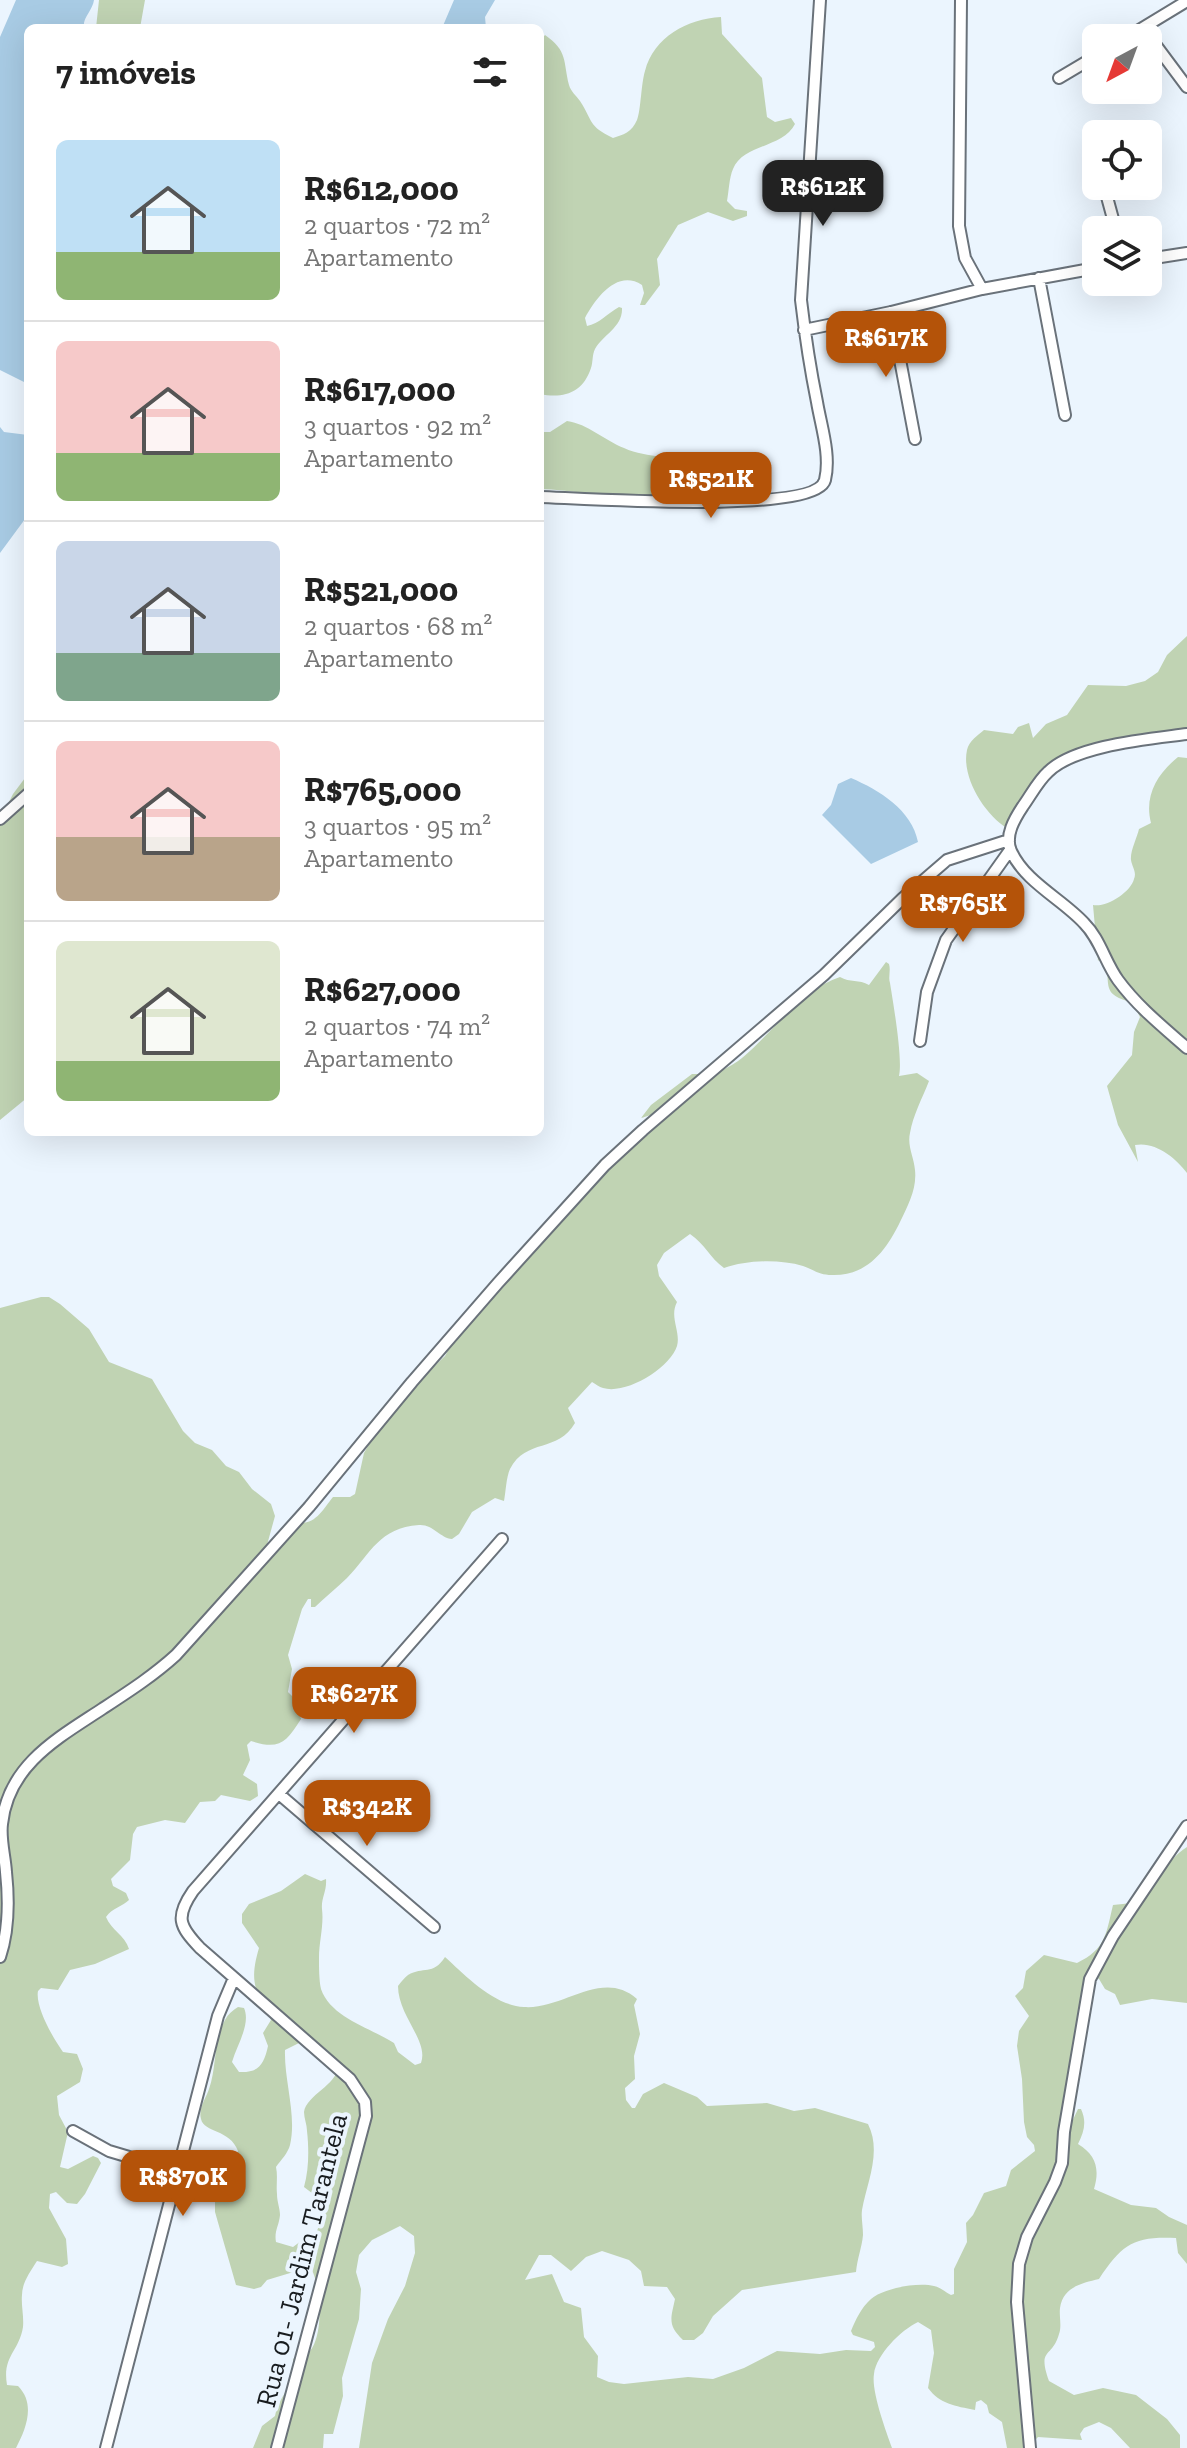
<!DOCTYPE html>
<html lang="pt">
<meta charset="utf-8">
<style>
body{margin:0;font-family:"Zilla Slab",serif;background:#f2f2f2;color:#222;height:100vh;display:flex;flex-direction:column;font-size:30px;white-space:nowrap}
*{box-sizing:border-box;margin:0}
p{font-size:26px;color:#767676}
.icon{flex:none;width:44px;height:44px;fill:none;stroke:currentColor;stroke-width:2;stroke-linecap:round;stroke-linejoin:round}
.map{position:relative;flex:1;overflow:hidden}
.side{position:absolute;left:24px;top:24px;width:520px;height:1112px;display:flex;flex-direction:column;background:#fff;border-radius:12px;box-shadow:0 8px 32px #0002}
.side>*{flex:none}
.needle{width:52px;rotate:221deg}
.buttons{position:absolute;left:1082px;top:24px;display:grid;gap:16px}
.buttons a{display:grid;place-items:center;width:80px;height:80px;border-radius:12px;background:#fff;box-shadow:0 8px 32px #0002;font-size:40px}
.price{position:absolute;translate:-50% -68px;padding:0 18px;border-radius:16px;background:#b45309;color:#fff;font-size:26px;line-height:52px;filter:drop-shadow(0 2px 4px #0008)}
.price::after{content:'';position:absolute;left:50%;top:48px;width:24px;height:18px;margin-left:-12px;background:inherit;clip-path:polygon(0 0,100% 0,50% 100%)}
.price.selected{background:#222;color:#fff}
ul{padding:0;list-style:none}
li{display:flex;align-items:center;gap:24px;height:200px;padding:0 32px}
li+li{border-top:2px solid #e0e0e0}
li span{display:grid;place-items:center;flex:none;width:224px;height:160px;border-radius:12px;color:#555}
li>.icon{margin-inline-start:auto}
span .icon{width:96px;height:96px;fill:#fffc;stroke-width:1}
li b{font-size:34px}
h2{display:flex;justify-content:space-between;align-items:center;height:96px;padding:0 32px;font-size:34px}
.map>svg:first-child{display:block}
.green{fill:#c0d3b3;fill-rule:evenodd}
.water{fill:#a8cbe4}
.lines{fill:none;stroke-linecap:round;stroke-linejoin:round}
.street-casing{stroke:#6a727a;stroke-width:14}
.street{stroke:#fff;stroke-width:10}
.labels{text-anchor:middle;stroke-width:8;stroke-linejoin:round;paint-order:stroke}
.street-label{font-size:28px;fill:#181c1f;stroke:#ebf5fe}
</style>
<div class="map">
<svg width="1187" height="2448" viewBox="0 0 1187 2448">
<rect width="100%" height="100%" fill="#ebf5fe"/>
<!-- green -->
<path class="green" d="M99 0H145L140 28H96Z
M721 17 722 34 762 78 767 117 775 122 791 118 795 124C783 148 743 144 733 169 729 178 729 191 727 201L735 209 747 211V216L733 221 708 212 678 225 657 259 660 285 645 305H640L644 293 642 285C617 269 596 298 585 318L587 326C599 324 608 313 619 307L622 308C623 327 603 335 595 349 592 355 593 363 591 368 583 393 563 399 540 394V41L545 35C568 51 563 61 569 85 571 92 576 95 580 101 593 121 588 126 613 138 623 135 632 132 637 120 641 110 641 84 645 71 654 37 687 19 721 17Z
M567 421C588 424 604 440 624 448 648 459 676 454 697 470L698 477C691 482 684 488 677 490 633 505 584 490 540 489V432H550Z
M1187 636V734L1117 742 1051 770 1007 828C985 815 961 777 967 750 969 741 978 735 984 730L1013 734 1018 727 1029 723 1033 738 1046 724 1067 715 1088 685 1126 686 1145 681 1158 672 1167 655Z
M1178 757 1187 758V1173C1176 1158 1155 1141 1135 1145L1138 1162 1118 1125 1107 1086 1132 1055 1134 1032 1140 1017 1132 1002C1097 994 1114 982 1103 956L1098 961 1093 905C1106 908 1131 892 1134 879 1137 872 1132 867 1131 860 1130 851 1137 838 1139 829L1151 823C1144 796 1157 774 1178 757Z
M28 774V1097L0 1120V815L2 816 13 794Z
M886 962 889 964C891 971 888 977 890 983 893 1002 903 1059 899 1076L917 1073 929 1081C922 1099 913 1115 910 1133 907 1146 914 1157 915 1170 917 1189 908 1205 900 1222 886 1251 867 1276 832 1275 819 1275 814 1270 803 1266 779 1259 747 1260 724 1268 710 1258 705 1244 690 1234L664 1253 657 1265 659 1276 677 1302C669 1317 681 1332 677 1346 670 1368 626 1395 603 1388 599 1387 596 1384 592 1382L568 1408 575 1423C558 1453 526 1438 510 1469 506 1478 506 1491 504 1501L495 1498 472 1512 459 1534 452 1539C440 1538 433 1524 419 1525 379 1528 372 1552 347 1578 337 1588 325 1597 315 1607H311V1599H308L302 1609 288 1655 292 1669 288 1692 296 1700 301 1719C286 1743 279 1750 251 1741L247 1745 250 1760 243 1775 257 1784 258 1796 250 1801 221 1795 215 1801 200 1802 185 1823 165 1820 137 1827 133 1834 130 1860 111 1879 113 1886 126 1893 129 1900C122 1907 112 1908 106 1917 111 1930 125 1935 129 1949L95 1964 70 1970 58 1990 41 1988 38 1991C35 2007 53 2038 63 2052L77 2054 83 2069 80 2082 57 2096 59 2115 68 2132 60 2167 68 2169 93 2156 98 2158 101 2163 85 2194 77 2204 67 2203 56 2192 50 2194 49 2208 66 2239 68 2264 62 2267 37 2261C30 2272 22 2283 22 2295 21 2305 24 2316 23 2327 19 2352 2 2356 7 2385L18 2386C36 2404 26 2429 16 2448H0V1308L41 1297H49L60 1304 89 1329 109 1362 152 1379 183 1431 195 1443 212 1450 226 1466 239 1472 252 1489 271 1504 275 1516 267 1545 241 1577 300 1523C316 1524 324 1508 333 1497H350L355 1494 364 1453 378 1428 406 1393 445 1356 461 1327 649 1120 651 1115 641 1118 651 1105 692 1074H698L700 1079 703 1080C716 1073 731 1067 742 1058 772 1033 802 989 840 977 850 983 859 979 869 985Z
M1187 1847V2003L1152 1999 1120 2005 1115 1994 1105 1989 1099 1979 1092 1974 1078 2050 1079 2077 1067 2102 1070 2126 1078 2109H1081C1087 2122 1084 2132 1078 2144 1096 2155 1100 2169 1094 2189L1131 2205 1156 2208 1169 2217 1187 2225V2264L1178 2253 1176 2238C1134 2236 1122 2244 1099 2279 1082 2283 1063 2287 1060 2308 1059 2316 1062 2326 1059 2334 1052 2359 1037 2347 1049 2381L1074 2395 1103 2388 1136 2395 1167 2419 1180 2435V2448H1130L1111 2428 1099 2422 1084 2428 1080 2434 1082 2440 1038 2437 1028 2448H1007L1002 2422 989 2413 987 2405 981 2400 976 2402 975 2410C955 2406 940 2404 928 2388L934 2353 931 2330 918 2322C901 2330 876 2355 874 2374 871 2391 886 2431 892 2448H359L372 2363 388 2319 405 2286 415 2253 414 2236 400 2226 372 2240 359 2255 356 2272 361 2289 359 2319 342 2378 343 2396 333 2434H324L323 2448H253L262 2426 275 2416C281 2389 297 2389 293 2359 294 2358 305 2356 306 2355 325 2342 322 2284 310 2267L267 2280 261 2287 254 2289 236 2285 215 2212V2180L233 2161 238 2151C230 2129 204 2133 201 2119 198 2109 206 2098 209 2089 217 2067 213 2041 225 2020 228 2014 233 2010 238 2007L244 2008C251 2024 237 2045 232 2062L239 2072C259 2073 264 2064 268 2046L263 2033 271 2020C255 1990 249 1982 259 1948L242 1923V1914L249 1904 281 1891 305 1874 321 1881 326 1879C327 1891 321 1898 322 1909 324 1926 319 1941 319 1958 319 1967 319 1980 321 1989 331 2018 371 2028 394 2043L398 2052 415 2065 421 2063C429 2041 398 2016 398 1986 401 1982 404 1978 408 1975 423 1966 433 1976 445 1957 466 1976 493 2005 524 2007 563 2010 602 1968 637 1999L634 2005 640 2034 634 2056 635 2079 625 2088 626 2100 632 2108H635L643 2094 664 2083 697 2097 707 2106 767 2103 794 2111 815 2108 868 2124C882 2152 867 2182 862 2210 861 2218 863 2226 863 2235 862 2247 857 2259 856 2272L742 2290 713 2316 703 2333 694 2340H683C667 2325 671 2318 675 2299L667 2287 644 2286 641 2271 629 2260 602 2251 586 2257 571 2271 551 2255H539L525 2280 552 2274 564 2302 581 2308 584 2337 598 2356 597 2377 609 2382 624 2384 688 2377 713 2379 744 2368 777 2351 820 2354 846 2350 871 2351 875 2347 874 2342 853 2335 851 2331C856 2319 861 2308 871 2299 884 2288 918 2282 934 2286 940 2287 945 2292 951 2295L954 2294V2269L967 2242 966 2223 973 2215 984 2193 1006 2186 1011 2170 1035 2151 1034 2145 1027 2137 1024 2122 1022 2079 1017 2046 1019 2031 1029 2016 1015 1996 1023 1988 1026 1971 1044 1955 1077 1963C1106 1949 1106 1934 1113 1905 1119 1904 1127 1904 1133 1902 1154 1892 1165 1860 1187 1847ZM314 2040C370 2077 308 2087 304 2112 304 2118 307 2125 307 2131 309 2149 309 2170 304 2187L321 2200 324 2213 315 2236 305 2238 293 2247 276 2242C274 2231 279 2226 280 2215 280 2208 277 2202 277 2194 276 2185 278 2176 276 2167 281 2160 288 2153 290 2145 297 2115 284 2081 285 2050L299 2043Z"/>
<!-- water -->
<path class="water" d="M16 0H94C93 10 82 18 84 28H28V384L0 370V37Z
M454 0H495L485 17 486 28H442Z
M0 427 4 432 28 435V515L0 553Z
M851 778C879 790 912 810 918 842L871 864 822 815 831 805 838 784Z"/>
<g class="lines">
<defs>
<path id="street" d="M961 0 959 226 965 258 982 289
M1143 28 1187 87
M1126 38 1187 1
M1059 78 1096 56
M1104 186 1116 230
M1148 259 1187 253
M1039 278 1065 415
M891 312 915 439
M804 330 891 312 982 289 1096 268
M540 497C578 498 816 515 825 480 831 455 821 426 817 402 810 368 805 334 801 300L820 0
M1187 734C1150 739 1075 745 1048 772 1038 781 1031 795 1023 806 1015 818 1004 836 1011 851 1025 882 1062 899 1084 923 1100 939 1105 962 1118 980 1137 1006 1163 1027 1187 1048
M0 819 28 794
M920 1041 927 992 946 940 1010 850
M279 1794 434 1927
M0 1957C9 1930 9 1900 6 1872 5 1856 0 1839 2 1824 8 1765 58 1738 102 1709 128 1692 153 1676 176 1655L309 1507 412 1382 498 1283 605 1165 643 1130 824 975 903 898 947 860 1009 840
M73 2131 109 2151 146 2162 174 2186
M106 2448 218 2016 234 1978
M277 2448 366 2116 365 2102 350 2079 200 1948C179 1926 175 1917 193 1891L502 1539
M1030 2448 1017 2302 1019 2264 1027 2237 1055 2182 1062 2163 1064 2132 1090 1979 1113 1936 1187 1826"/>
</defs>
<!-- street casing -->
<use href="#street" class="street-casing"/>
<!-- street -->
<use href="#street" class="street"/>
</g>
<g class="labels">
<!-- street labels -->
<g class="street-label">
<text transform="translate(301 2260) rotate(-76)" y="10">Rua 01- Jardim Tarantela</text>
</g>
</g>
</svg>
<div class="buttons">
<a><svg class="needle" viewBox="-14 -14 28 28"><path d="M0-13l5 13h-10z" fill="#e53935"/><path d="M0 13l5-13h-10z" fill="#767676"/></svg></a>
<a><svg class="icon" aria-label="locate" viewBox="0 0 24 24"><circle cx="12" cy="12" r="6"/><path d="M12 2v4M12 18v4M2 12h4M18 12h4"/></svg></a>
<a><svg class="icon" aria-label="layers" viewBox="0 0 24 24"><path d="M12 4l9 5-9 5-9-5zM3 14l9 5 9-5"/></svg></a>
</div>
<b class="price selected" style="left:823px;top:228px">R$612K</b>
<b class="price" style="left:886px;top:379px">R$617K</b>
<b class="price" style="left:711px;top:520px">R$521K</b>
<b class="price" style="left:963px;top:944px">R$765K</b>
<b class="price" style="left:354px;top:1735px">R$627K</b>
<b class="price" style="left:367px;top:1848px">R$342K</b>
<b class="price" style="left:183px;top:2218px">R$870K</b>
<section class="side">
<h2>7 imóveis<svg class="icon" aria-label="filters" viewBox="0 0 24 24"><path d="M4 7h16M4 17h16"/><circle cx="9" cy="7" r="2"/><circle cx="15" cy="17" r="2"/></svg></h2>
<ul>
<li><span style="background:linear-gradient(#bfe0f5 70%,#8fb573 0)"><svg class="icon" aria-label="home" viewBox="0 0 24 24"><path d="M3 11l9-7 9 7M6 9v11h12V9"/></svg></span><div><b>R$612,000</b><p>2 quartos · 72 m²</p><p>Apartamento</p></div></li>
<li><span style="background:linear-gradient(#f6c9c9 70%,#8fb573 0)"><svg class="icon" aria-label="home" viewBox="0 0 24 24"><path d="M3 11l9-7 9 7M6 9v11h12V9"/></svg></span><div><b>R$617,000</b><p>3 quartos · 92 m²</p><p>Apartamento</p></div></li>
<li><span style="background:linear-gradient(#c9d6e8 70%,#7fa58c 0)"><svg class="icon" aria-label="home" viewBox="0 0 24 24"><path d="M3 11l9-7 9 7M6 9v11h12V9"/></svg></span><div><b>R$521,000</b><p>2 quartos · 68 m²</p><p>Apartamento</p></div></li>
<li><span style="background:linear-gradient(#f6c9c9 60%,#b9a48a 0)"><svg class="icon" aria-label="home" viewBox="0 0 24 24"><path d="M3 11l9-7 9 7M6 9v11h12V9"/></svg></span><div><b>R$765,000</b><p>3 quartos · 95 m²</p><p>Apartamento</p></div></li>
<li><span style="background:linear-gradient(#dfe7d0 75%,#8fb573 0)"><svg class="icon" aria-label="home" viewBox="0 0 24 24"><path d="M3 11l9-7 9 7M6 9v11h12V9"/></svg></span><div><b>R$627,000</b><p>2 quartos · 74 m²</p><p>Apartamento</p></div></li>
</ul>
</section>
</div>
